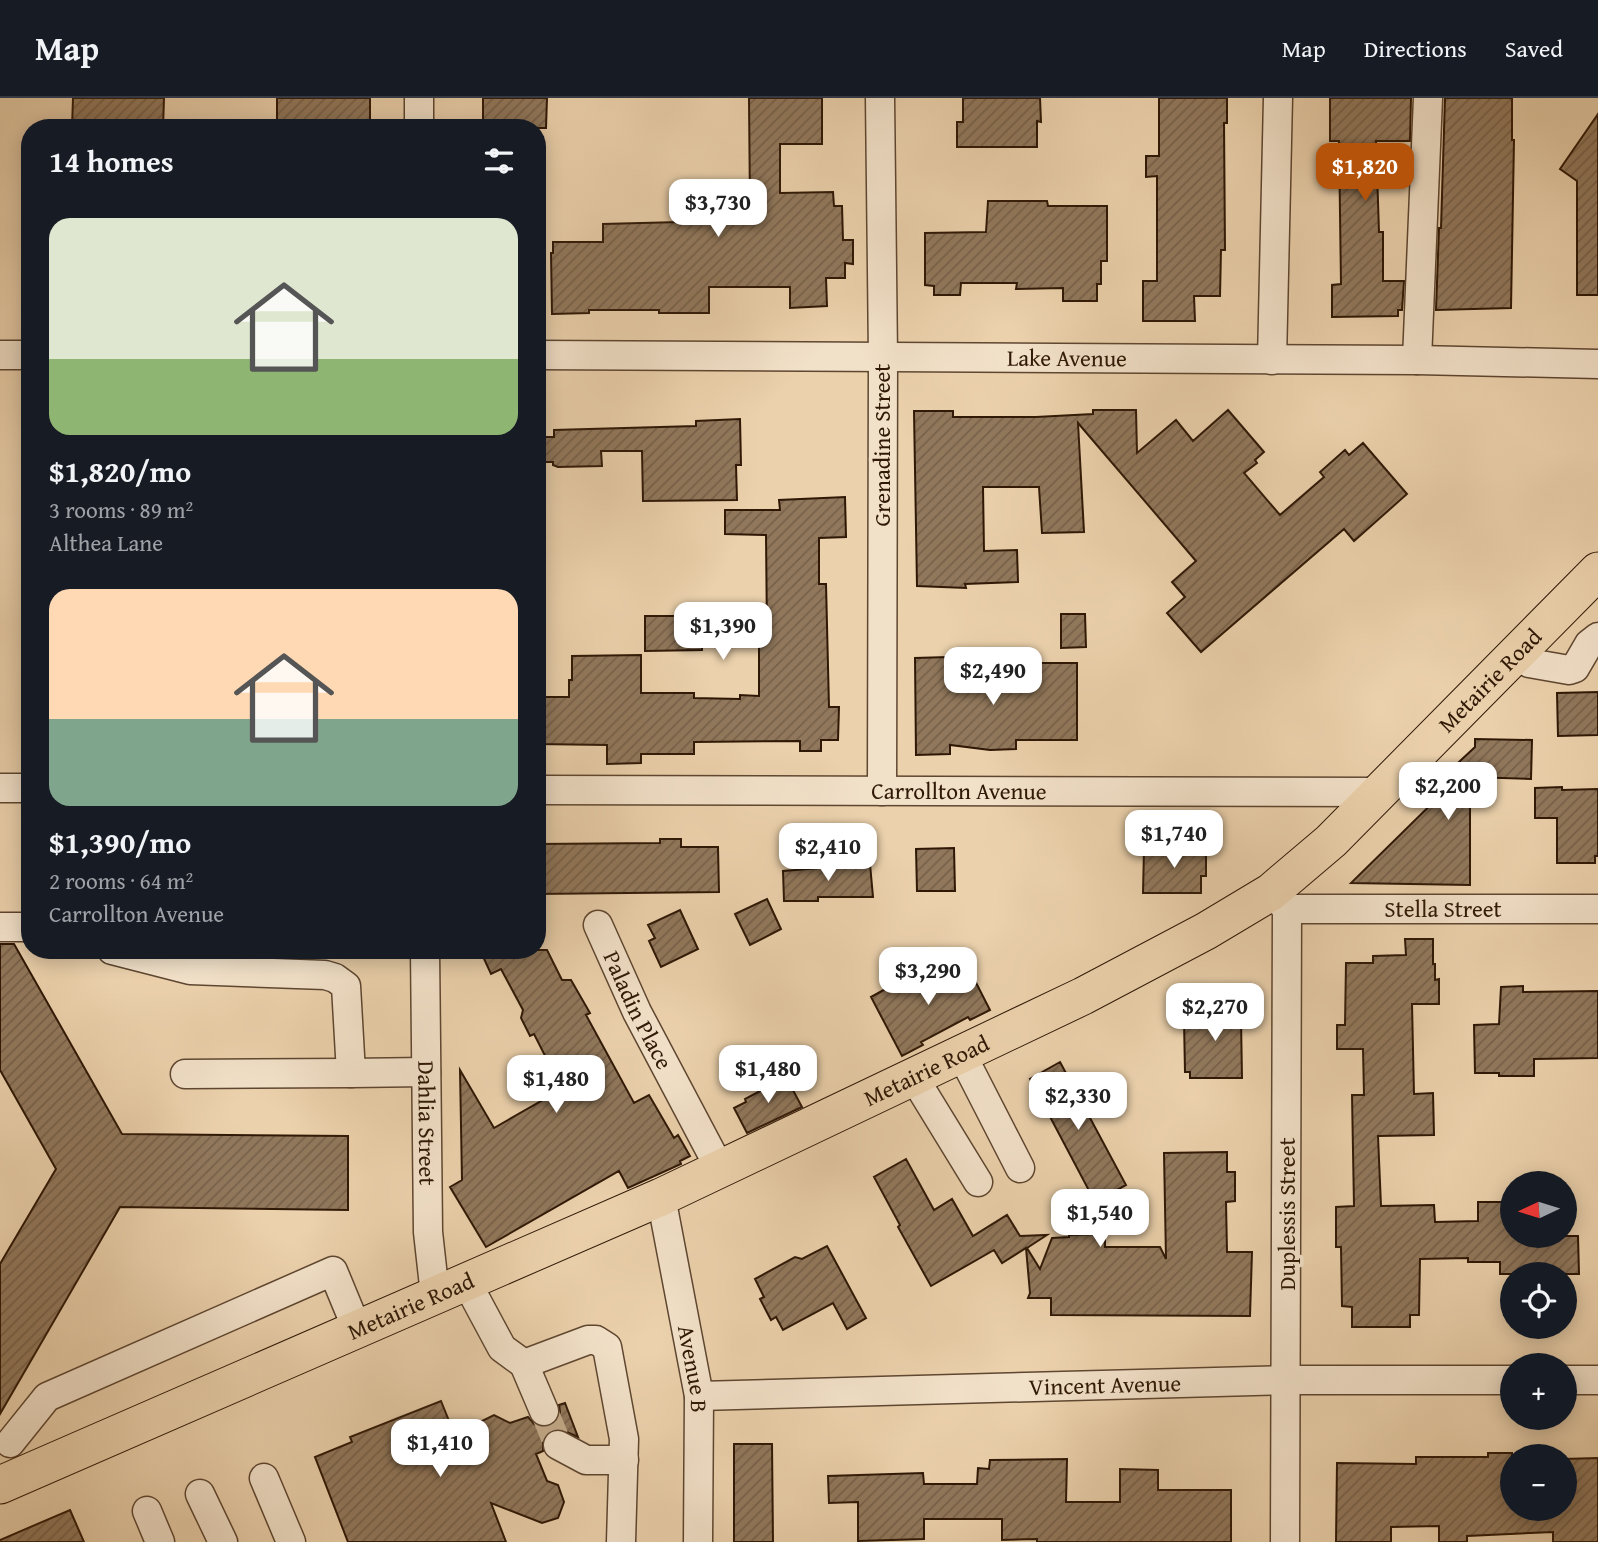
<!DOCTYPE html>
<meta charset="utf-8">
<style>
body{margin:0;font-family:"Gentium Book Plus",serif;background:#20242c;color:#f1f3f6;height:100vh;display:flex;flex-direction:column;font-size:26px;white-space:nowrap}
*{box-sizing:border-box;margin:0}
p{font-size:23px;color:#9ea1a6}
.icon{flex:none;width:38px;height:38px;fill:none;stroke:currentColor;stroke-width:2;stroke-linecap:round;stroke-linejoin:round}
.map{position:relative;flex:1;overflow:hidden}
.drawer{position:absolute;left:21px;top:21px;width:525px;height:840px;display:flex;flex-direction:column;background:#171b24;border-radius:28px;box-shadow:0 4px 18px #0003}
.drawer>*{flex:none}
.needle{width:46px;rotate:266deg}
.tools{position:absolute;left:1500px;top:1073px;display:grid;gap:14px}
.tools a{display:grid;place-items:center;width:77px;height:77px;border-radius:50%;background:#171b24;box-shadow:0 4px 18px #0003;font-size:35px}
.price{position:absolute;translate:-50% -60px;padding:0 16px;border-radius:14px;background:#fff;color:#222;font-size:23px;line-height:46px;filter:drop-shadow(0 2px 4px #0008)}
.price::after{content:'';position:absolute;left:50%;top:42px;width:21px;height:16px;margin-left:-10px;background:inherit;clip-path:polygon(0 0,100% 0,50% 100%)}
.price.current{background:#b45309;color:#fff}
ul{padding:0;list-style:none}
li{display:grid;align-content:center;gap:14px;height:371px;padding:0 28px}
li span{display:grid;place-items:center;height:217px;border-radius:21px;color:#555}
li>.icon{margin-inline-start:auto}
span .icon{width:126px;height:126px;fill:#fffc;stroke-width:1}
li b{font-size:30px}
h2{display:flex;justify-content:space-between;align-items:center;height:84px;padding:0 28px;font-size:30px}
header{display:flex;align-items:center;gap:42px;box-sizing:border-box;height:98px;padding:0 35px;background:#171b24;border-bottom:2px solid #363941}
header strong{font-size:33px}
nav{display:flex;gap:38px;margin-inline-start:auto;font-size:24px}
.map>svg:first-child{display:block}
.building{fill:url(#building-hatch);stroke:#2f1806;stroke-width:2}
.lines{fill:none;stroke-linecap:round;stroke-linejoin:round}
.minor-tunnel{stroke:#c5ac8b;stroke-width:28;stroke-dasharray:28 14;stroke-linecap:butt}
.minor-casing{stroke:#5e4630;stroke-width:31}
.major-casing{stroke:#2f1806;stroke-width:39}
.minor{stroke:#f2e1c9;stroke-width:28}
.major{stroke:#ebd1ac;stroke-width:37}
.labels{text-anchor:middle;stroke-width:7;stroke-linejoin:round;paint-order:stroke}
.street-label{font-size:23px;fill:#2f1806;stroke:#f2e1c9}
</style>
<header>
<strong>Map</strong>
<nav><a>Map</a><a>Directions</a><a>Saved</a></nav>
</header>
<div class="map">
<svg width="1598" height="1444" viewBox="0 0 1598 1444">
<defs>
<pattern id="building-hatch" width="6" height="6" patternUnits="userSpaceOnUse" patternTransform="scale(1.75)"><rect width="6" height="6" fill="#91785c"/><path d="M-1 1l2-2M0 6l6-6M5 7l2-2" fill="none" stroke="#77614a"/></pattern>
</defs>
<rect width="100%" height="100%" fill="#ebd1ac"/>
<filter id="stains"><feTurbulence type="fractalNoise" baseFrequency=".00286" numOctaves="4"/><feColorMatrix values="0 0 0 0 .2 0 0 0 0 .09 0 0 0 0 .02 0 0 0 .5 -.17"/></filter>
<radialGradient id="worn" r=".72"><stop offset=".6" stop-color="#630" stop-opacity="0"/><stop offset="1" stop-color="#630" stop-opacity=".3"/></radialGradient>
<!-- building -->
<path class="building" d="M73 0H164L163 30H72Z
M277 0H370V30H277Z
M483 0H547L546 30H483Z
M749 0H822V46H780V95L833 94 834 108H842L843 142H853V166L845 165V180H826L827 208 790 210V189H709V215H659V212H589V215L552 216 551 155H553V144H603V126L719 123V109H750Z
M963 0H1040L1041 24 1037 23V49H957V24H963Z
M1159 0H1227V25H1224L1225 152H1221L1220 198H1194L1195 223H1143V183H1157V78L1146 79V58H1159Z
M1330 0H1411L1410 43H1376L1379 134H1383V183H1404L1402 212H1398V218L1332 219V187L1341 186 1339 43H1330Z
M1445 0H1512V42H1514L1511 210 1436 212 1439 130H1441Z
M1598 16V197H1577V83L1560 71Z
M988 103H1047L1048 108H1107V163H1101V186H1097V203H1063V190L1016 191 1017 185H961L960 197H934V188L925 187V135L986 134Z
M1093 312H1136L1137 355 1176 322 1193 343 1228 312 1264 354 1255 362 1257 365 1244 375 1280 417 1324 379 1320 374 1345 352 1349 357 1363 345 1407 396 1354 443 1344 431 1201 554 1167 515 1185 499 1172 484 1196 463 1078 325 1084 434 1042 435 1039 389H983L984 453 1017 452 1018 484 965 486 966 490 917 488 914 313H953V319H1036L1093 316Z
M740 321 741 367H736L737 402 643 403 642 353H601L602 368 558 369 553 367V364H540V339H554V332L696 328V323Z
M845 399 846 439 819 440V486H826L829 609H839L838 642H821V653H800V643L694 644V656H641V665L607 666V647L537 646V599H569V582H572V558L641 557V595H694V600L740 601V597L759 598V537H767L766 437 725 436V412H780L779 402Z
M1061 516H1085L1086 549 1061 550Z
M645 518H701L702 552 645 553Z
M948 559 949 576 1028 575V565H1077V642H1016V651L990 652 950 647V656L916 657 915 560Z
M1598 594V637L1558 638 1557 595Z
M1475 641 1532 642 1531 681 1470 679V787L1351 785 1459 679 1444 678 1475 649Z
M1562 689V692L1598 691V758H1595V765H1557V720H1535V690Z
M660 741H681V749H718L719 794 537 796V746L660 745Z
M954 750 955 793H917L916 751Z
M1206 750V778H1201V795H1143L1144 751Z
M870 766 873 799H818V803H784L783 773Z
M767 801 781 831 750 847 735 816Z
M680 812 698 851 661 869 649 843 655 840 648 827Z
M1405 841H1433V866H1435V882L1439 881V906H1412L1414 996 1433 995 1434 1037 1378 1038 1381 1108 1434 1107 1435 1124 1478 1123V1104H1512V1138H1578L1579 1176H1500V1164H1468V1160L1420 1161 1419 1217H1410V1229H1352V1209L1342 1208 1341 1149H1336V1109L1354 1108 1352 997H1364L1363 951H1337V927H1345L1346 865H1373V858L1406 857Z
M0 846H14L122 1036 348 1038V1112L120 1109 0 1316V1166L56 1071 0 972Z
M480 852H547L562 882H571L590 915 586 917 634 1005 649 997 674 1040 678 1037 690 1058 680 1063 681 1066 628 1090 619 1073 486 1149 450 1089 462 1082 460 972 494 1030 562 991 534 936 530 938 521 920 523 912 501 871 491 876Z
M940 870 949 885 970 873 990 912 970 922 968 919 921 944 923 947 902 958 871 899 909 878 912 885Z
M1523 888V894L1598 893V960L1534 961V978H1499V975H1475L1474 927 1499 926 1501 889Z
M1213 896H1233V921H1241L1242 980H1190V974H1185L1184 922H1213Z
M1060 964 1126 1087 1095 1104 1030 981Z
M786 979 802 1009 747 1035 734 1010 746 1004 745 1001Z
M1227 1054V1074H1235V1103L1226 1104 1227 1154H1252L1250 1218 1051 1217V1200H1028L1030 1195 1026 1150 1002 1165 994 1152 931 1188 898 1129 900 1127 874 1079 906 1061 934 1112 952 1101 973 1138 1007 1117 1020 1138 1047 1137 1027 1150 1040 1171 1052 1140 1069 1139V1137L1105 1136V1149H1160L1166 1161 1164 1055Z
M827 1148 866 1220 847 1231 833 1205 783 1232 776 1219 771 1222 760 1201 764 1199 755 1181 795 1159 802 1161Z
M441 1303 464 1360 482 1323 494 1317 510 1325 528 1319 535 1327 541 1329 550 1328 558 1322 560 1314 559 1307 565 1305 578 1339 558 1330 550 1333 543 1340V1353L536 1356 547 1383 558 1387 564 1404 558 1420 542 1425 491 1405 506 1444H348L315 1359 352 1344 350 1339Z
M734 1346H772L773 1444H734Z
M1488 1355H1512V1410H1564V1361L1598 1360V1444H1553V1434L1467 1438V1444H1439V1428L1391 1429V1444H1336L1337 1365 1416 1366V1359H1488Z
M1067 1361 1066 1404H1120V1371L1158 1372V1392H1231V1444H1037V1441L1002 1442V1421H924V1441L858 1443V1404L829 1405 828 1378 923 1375 924 1386H977L978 1370 989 1371 990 1362Z
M70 1412 84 1444H0V1442Z"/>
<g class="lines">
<!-- minor-tunnel -->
<path class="minor-tunnel" d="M544 1313 558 1347"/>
<defs>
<g id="minor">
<path d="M419 0V30"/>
<path d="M880 0 883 259 882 693"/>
<path d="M0 257H30"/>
<path id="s1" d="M537 257 1417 262 1598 266"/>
<path d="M1272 262 1278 0"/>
<path d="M1417 262 1428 0"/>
<path d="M1516 556 1529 565 1569 572 1575 570 1589 546 1598 539"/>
<path d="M0 690H30"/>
<path id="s2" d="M537 692 1381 694"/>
<path d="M1271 794 1287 811 1285 1444"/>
<path id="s3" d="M1287 811H1598"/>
<path id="s4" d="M598 827 637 914 720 1071"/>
<path d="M0 829H30"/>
<path d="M112 852 190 872 325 877 335 880 346 888 351 975 426 974"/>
<path id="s5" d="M425 852 428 1134 435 1197"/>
<path d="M961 955 1020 1070"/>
<path d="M185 976 351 975"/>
<path d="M913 978 978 1084"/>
<path id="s6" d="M661 1099 699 1298 698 1444"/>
<path d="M466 1183 502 1250 524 1266 588 1242H596L607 1249 624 1341 621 1444"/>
<path d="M524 1266 544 1313"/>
<path d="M1564 1282H1598"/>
<path id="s7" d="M699 1298 1287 1282H1512"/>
<path d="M10 1345 47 1299 333 1173 357 1231"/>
<path d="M558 1347 586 1362H624"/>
<path d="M264 1380 291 1444"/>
<path d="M200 1396 223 1444"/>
<path d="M147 1413 160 1444"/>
</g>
<g id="major">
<path id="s8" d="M0 1387 661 1099 1083 898 1206 833 1271 794 1331 743 1598 473"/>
</g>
</defs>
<!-- minor casing -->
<use href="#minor" class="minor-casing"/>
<!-- major casing -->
<use href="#major" class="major-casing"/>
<!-- minor -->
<use href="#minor" class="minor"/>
<!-- major -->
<use href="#major" class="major"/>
</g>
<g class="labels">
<!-- street labels -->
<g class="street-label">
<text dy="8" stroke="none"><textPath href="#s1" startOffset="530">Lake Avenue</textPath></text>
<text transform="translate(882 347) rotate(-90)" y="8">Grenadine Street</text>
<text dy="8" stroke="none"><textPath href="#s8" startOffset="1708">Metairie Road</textPath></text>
<text dy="8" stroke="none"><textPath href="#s2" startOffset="422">Carrollton Avenue</textPath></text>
<text dy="8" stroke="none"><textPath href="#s3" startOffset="156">Stella Street</textPath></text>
<text dy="8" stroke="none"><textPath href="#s4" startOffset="94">Paladin Place</textPath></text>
<text dy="8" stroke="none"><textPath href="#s8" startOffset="1015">Metairie Road</textPath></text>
<text dy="8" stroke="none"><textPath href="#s5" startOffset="173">Dahlia Street</textPath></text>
<text transform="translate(1287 1116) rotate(-90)" y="8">Duplessis Street</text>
<text dy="8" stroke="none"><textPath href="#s8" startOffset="448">Metairie Road</textPath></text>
<text dy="8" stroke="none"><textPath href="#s6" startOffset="175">Avenue B</textPath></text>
<text dy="8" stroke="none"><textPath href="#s7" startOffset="406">Vincent Avenue</textPath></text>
</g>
</g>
<rect width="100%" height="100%" filter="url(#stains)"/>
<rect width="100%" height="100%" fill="url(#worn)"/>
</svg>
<div class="tools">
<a><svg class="needle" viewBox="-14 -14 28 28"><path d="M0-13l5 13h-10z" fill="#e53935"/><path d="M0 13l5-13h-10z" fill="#9ea1a6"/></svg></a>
<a><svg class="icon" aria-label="locate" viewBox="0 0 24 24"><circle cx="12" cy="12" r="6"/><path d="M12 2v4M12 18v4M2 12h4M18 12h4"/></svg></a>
<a>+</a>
<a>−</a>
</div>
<b class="price current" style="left:1365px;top:105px">$1,820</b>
<b class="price" style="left:718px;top:141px">$3,730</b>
<b class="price" style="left:723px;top:564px">$1,390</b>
<b class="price" style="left:993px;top:609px">$2,490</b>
<b class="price" style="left:1448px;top:724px">$2,200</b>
<b class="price" style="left:1174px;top:772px">$1,740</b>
<b class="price" style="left:828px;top:785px">$2,410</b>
<b class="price" style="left:928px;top:909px">$3,290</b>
<b class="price" style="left:1215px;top:945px">$2,270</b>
<b class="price" style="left:768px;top:1007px">$1,480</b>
<b class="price" style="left:556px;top:1017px">$1,480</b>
<b class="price" style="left:1078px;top:1034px">$2,330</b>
<b class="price" style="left:1100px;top:1151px">$1,540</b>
<b class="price" style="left:440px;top:1381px">$1,410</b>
<section class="drawer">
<h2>14 homes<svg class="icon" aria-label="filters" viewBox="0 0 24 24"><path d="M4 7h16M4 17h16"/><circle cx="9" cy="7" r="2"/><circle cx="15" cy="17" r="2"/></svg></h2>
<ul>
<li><span style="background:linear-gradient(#dfe7d0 65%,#8fb573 0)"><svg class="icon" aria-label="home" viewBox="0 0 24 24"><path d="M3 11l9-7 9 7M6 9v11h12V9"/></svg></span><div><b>$1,820/mo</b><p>3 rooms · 89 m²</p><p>Althea Lane</p></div></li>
<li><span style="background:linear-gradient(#ffd9b3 60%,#7fa58c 0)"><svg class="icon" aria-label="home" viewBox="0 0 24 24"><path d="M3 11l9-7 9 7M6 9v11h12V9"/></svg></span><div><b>$1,390/mo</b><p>2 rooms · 64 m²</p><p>Carrollton Avenue</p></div></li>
</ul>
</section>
</div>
